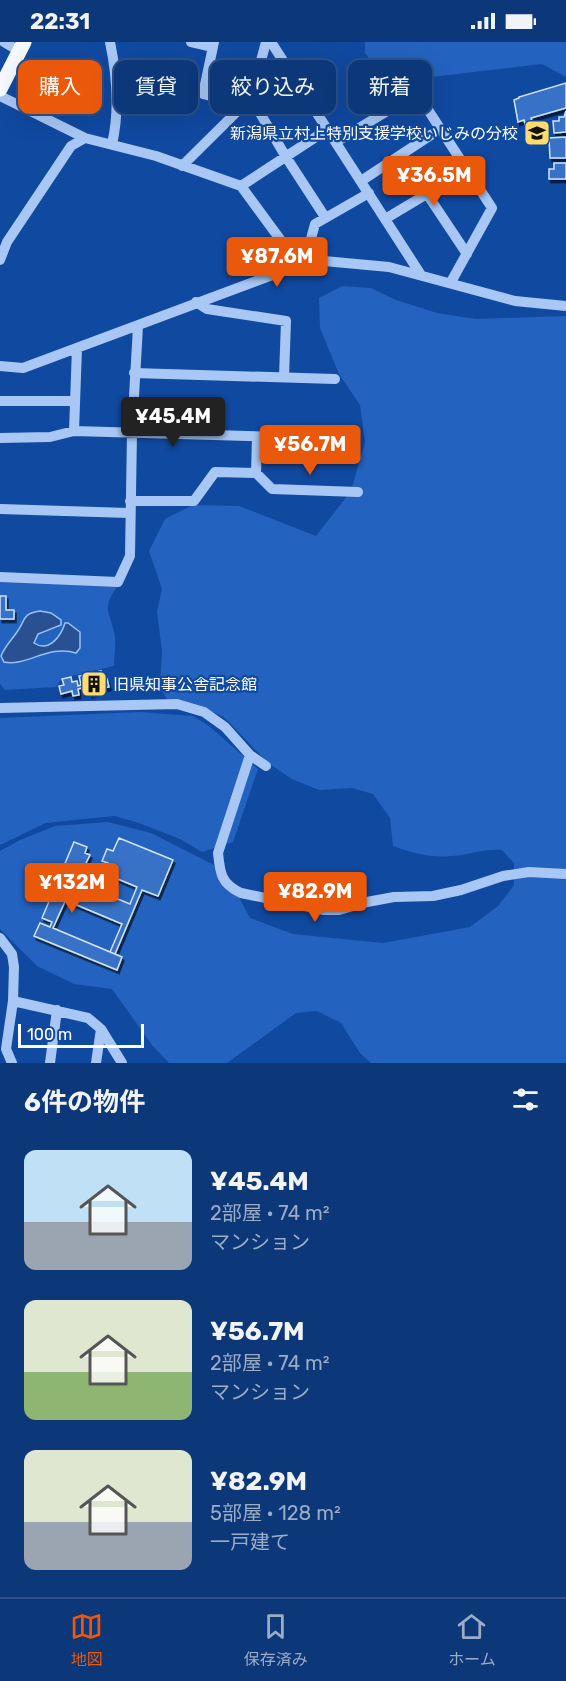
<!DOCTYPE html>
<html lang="ja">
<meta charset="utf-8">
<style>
body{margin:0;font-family:Rubik,"Noto Sans JP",sans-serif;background:#153f7d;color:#f1f3f6;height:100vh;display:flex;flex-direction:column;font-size:22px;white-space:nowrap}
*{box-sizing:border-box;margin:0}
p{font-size:20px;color:#9aacc6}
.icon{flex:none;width:33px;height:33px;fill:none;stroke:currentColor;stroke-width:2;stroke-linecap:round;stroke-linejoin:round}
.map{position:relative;height:1021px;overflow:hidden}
.details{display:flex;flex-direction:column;background:#0c3778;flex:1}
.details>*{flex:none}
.banner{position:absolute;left:18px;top:18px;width:531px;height:54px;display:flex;gap:12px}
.scale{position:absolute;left:18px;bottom:15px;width:126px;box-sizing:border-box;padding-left:6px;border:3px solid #fff;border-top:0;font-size:16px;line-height:21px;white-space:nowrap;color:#fff;-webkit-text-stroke:4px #1049a0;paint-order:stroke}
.price{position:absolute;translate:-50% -51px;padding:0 14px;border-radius:6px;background:#ea580c;color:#fff;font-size:20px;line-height:39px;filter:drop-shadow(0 2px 3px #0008)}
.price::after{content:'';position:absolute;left:50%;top:36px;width:18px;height:14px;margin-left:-9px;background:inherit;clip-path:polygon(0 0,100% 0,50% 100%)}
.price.selected{background:#222;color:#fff}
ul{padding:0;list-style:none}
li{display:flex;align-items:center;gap:18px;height:150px;padding:0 24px}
li span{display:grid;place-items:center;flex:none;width:168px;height:120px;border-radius:12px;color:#555}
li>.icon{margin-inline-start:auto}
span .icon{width:72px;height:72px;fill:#fffc;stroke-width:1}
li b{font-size:26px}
h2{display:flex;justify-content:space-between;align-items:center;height:72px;padding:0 24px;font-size:26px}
.chip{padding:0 21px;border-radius:12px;background:#0c3778;box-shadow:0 6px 24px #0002,0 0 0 2px #2c518a;font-size:21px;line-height:54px}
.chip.selected{background:#ea580c;color:#fff}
.status{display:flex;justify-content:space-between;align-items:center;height:42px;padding:0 30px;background:#0c3778;direction:ltr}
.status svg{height:16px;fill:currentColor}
.dock{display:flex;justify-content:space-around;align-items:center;height:84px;border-top:2px solid #2c518a;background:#0c3778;font-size:16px;color:#9aacc6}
.dock a{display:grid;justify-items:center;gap:3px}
.dock .selected{color:#ea580c}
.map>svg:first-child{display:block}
.green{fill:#2362be;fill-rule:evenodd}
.water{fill:#295192;stroke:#99c2f9;stroke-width:1.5}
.building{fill:#3972c7;stroke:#d1e3fe;stroke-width:1.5;filter:url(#shadow)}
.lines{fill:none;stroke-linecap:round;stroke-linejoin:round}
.minor{stroke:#a8c7f5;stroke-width:10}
.major{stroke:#f6f9ff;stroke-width:15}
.labels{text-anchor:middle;stroke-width:4.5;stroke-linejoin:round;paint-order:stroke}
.poi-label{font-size:16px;fill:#fff;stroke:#1049a0;text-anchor:end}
</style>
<div class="status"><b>22:31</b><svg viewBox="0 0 49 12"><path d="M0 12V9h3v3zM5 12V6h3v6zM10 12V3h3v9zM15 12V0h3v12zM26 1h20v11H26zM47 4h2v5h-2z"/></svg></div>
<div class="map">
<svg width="566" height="1021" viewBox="0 0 566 1021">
<defs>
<filter id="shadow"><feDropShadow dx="2" dy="3.5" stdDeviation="0" flood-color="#0009"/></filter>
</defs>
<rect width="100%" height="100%" fill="#1049a0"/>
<!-- green -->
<path class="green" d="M365 0H566V35L542 22 415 37 383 35 365 11Z
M342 244 371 246 396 258 437 271 476 277 566 274V1021H371L360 1011 341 981 317 969 296 971 227 1021H169L152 1003 112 947 74 942 37 924 0 887V809L20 798 55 784 108 780 151 791 216 824 235 848 250 876 293 892 383 901 470 885 498 864 514 843V821L502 808C484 806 470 813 452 814 431 816 412 811 393 804L390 776 373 752 352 746 319 748 292 737 268 721 224 675 195 662 167 657 160 645 162 609 157 570 162 547 149 509 165 477 193 463 239 464 316 494 351 449 365 400 360 363 339 332 320 286 319 256Z
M0 539 117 545C100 568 111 570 115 595 116 604 114 615 114 624L62 636 56 645 5 648 0 642ZM51 571 61 578 57 586 38 592 34 601C48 611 61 594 65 581L76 611C55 604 32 615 12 621L1 614C11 591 30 583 51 571Z
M140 670 193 674 209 684 258 727 233 800 202 810 180 797 139 781 114 774 46 781 0 803V676Z"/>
<!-- water -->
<path class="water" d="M40 569 51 571 61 578V583L38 592 34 601C49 611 61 594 65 581H68L80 590V606L76 611C49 602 26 625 4 620L1 614C5 604 11 599 17 590 26 578 21 572 40 569Z"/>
<!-- building -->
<path class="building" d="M566 41V66L531 76 533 83 526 85 524 78 518 80 514 58 519 56V55Z
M566 69V90L554 91 553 79H559V75H564Z
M566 95V116H550L549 96Z
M554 121H566V137H549V127H554Z
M0 554H6V568H14V577H0Z
M101 629 103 638 107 637 109 645 98 647 99 650 90 652V650L83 651 82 646 78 647 79 653 73 654 72 649 61 652 59 644 64 643 62 637 71 635 72 640 77 639 78 644 81 643 79 634Z
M119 796 173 818 158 854 142 848 115 912 110 910 122 882 72 861 75 855 79 856 80 853 70 849 73 843 112 859 113 855 130 862 137 845 101 830 103 823 106 825 108 821 102 819 107 807 113 809Z
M74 800 87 805 85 811 90 813 85 823 82 822 53 886 122 915 117 928 34 894 40 881 50 885 52 880 42 876Z
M56 823 63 826 60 835 53 832Z
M81 829 102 838 96 851 75 842Z"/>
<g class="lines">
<!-- minor -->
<path class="minor" d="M4 0 19 9
M110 0C117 34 120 68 112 102
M191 0 213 5
M214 0 203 52 244 63
M266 0 251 56 286 115 325 175
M271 0 421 233
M0 54 85 96 156 114 241 144 299 223
M336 100 417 51 492 166 451 240
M401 113 467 212
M182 124 285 22
M361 139 440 87
M241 144 328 87
M385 177 467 128
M0 218 7 200 71 104 85 96
M304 222 315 182 369 151
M196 260 207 267 286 279 284 335
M0 324 23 326 299 223 324 219 389 225 515 259 566 264
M134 331 335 337
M0 359H75
M74 389 77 306
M0 396 50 395 74 389 349 397
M256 431 257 395
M130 459H194L215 430 256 431 272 447 358 450
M0 467 129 471
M0 535 118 540 130 514 132 390 138 284
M0 666 177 662 204 670 225 685 250 713 266 724
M250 713 218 811C220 831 221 842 241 851L324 868H339L367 860 394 855 433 854 461 848 503 834 529 830 566 832
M0 896 12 912 14 925 13 959 6 1007 12 1021
M13 959 88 976 101 987 122 1021
M50 1021 57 968
M96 1021 101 987"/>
<!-- major -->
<path class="major" d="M0 47 24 0"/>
</g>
<!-- icons -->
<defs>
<symbol id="school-square" viewBox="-11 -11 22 22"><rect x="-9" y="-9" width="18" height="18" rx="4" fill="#ffdb6c" stroke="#1049a0"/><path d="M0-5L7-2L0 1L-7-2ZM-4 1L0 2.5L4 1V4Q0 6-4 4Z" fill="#111"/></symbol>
<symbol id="building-square" viewBox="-11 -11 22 22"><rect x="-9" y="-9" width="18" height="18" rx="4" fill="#ffdb6c" stroke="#1049a0"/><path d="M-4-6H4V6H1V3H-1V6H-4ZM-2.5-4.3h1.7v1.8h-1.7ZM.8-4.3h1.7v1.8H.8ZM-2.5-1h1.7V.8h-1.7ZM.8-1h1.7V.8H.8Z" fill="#111"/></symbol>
</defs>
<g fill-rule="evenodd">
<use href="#school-square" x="522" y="76" width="30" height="30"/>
<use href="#building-square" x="79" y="627" width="30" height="30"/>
</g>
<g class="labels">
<!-- poi labels -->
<g class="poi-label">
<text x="518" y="97">新潟県立村上特別支援学校いじみの分校</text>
<text x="113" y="648" text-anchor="start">旧県知事公舎記念館</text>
</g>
</g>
</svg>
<div class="scale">100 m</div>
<b class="price" style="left:434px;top:165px">¥36.5M</b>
<b class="price" style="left:277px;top:246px">¥87.6M</b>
<b class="price selected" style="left:173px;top:406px">¥45.4M</b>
<b class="price" style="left:310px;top:434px">¥56.7M</b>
<b class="price" style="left:72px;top:872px">¥132M</b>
<b class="price" style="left:315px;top:881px">¥82.9M</b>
<div class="banner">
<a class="chip selected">購入</a>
<a class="chip">賃貸</a>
<a class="chip">絞り込み</a>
<a class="chip">新着</a>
</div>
</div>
<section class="details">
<h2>6件の物件<svg class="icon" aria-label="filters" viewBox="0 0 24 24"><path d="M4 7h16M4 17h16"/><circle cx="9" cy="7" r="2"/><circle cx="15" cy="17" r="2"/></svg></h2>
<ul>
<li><span style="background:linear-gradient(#bfe0f5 60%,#9aa5b1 0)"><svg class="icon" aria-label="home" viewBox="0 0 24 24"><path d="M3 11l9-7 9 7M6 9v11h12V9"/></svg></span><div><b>¥45.4M</b><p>2部屋 · 74 m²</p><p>マンション</p></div></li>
<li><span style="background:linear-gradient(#dfe7d0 60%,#8fb573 0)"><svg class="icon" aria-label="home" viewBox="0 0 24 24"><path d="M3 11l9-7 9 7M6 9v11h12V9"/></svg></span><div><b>¥56.7M</b><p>2部屋 · 74 m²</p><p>マンション</p></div></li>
<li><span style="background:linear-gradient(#dfe7d0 60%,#9aa5b1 0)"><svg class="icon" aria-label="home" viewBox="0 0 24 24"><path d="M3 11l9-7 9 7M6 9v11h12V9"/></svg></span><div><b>¥82.9M</b><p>5部屋 · 128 m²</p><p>一戸建て</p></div></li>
</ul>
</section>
<nav class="dock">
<a class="selected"><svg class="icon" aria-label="map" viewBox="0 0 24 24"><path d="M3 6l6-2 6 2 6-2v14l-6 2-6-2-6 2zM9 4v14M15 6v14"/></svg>地図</a>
<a><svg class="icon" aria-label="saved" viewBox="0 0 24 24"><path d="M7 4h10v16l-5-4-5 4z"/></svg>保存済み</a>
<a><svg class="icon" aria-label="home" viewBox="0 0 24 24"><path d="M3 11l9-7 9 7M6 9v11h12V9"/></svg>ホーム</a>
</nav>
